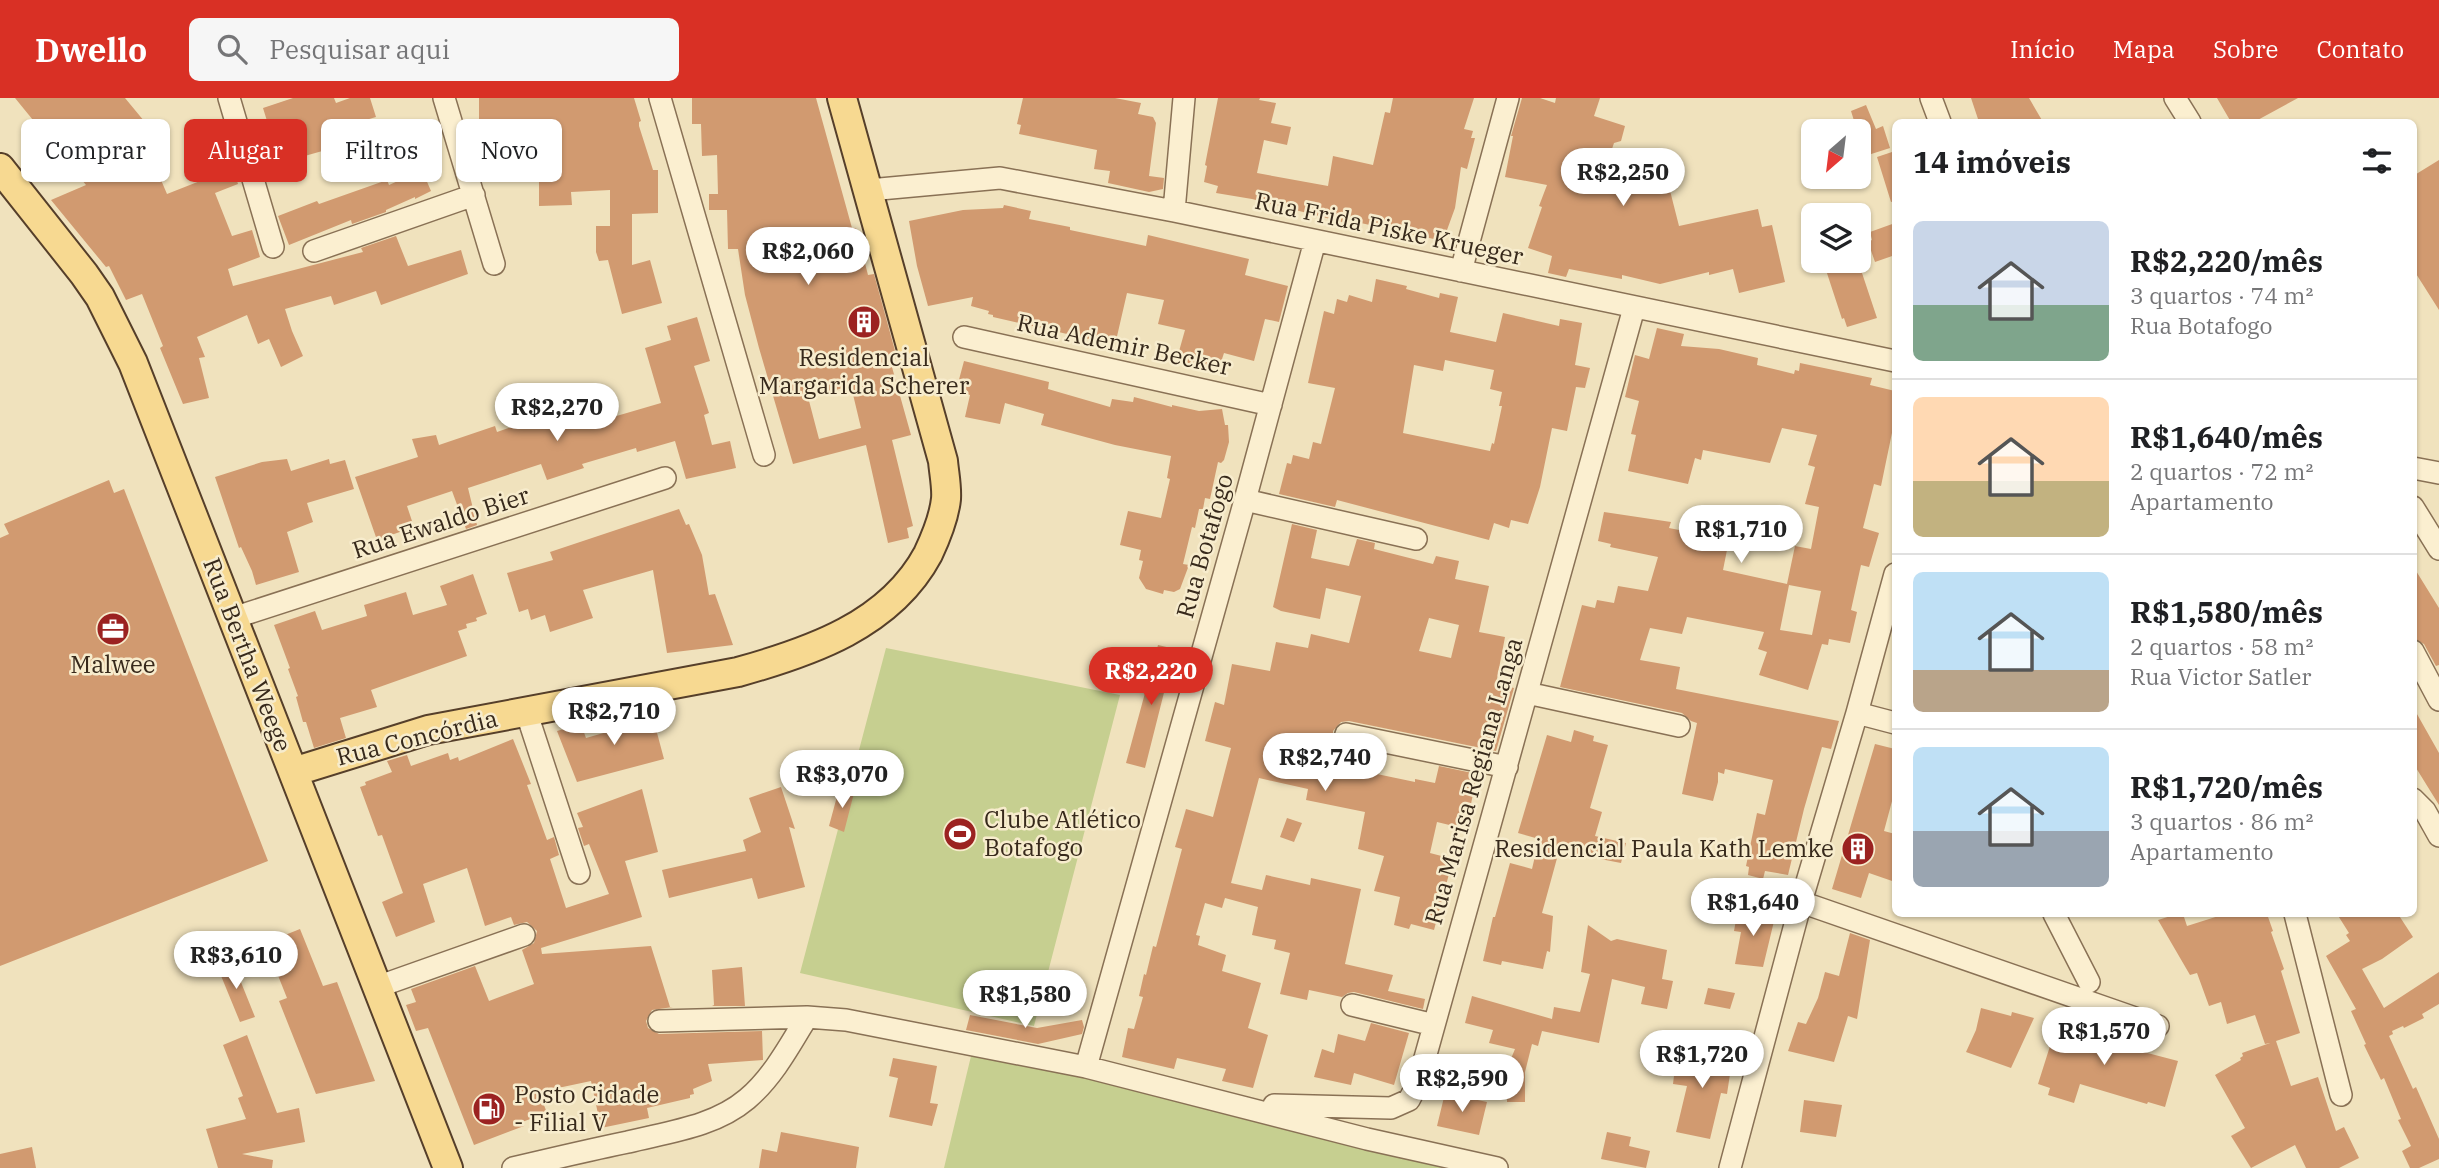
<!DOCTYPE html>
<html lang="pt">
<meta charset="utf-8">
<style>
body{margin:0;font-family:"IBM Plex Serif",serif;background:#f6f6f6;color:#202124;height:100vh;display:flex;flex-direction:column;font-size:26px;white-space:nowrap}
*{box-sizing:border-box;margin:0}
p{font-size:23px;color:#757577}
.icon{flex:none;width:38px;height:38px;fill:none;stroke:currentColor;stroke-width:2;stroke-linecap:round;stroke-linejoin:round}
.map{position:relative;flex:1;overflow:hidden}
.drawer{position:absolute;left:1892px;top:21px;width:525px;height:798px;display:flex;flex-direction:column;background:#fff;border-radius:10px;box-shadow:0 2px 5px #0004}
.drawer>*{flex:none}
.hud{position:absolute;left:21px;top:21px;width:665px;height:63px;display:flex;gap:14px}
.needle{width:46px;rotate:208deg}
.fabs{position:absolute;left:1801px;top:21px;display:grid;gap:14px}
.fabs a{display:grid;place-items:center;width:70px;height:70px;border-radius:10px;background:#fff;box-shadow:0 2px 5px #0004;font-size:35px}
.price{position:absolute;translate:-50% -60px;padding:0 16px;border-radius:24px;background:#fff;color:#222;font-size:23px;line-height:46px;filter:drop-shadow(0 2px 4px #0008)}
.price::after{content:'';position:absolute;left:50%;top:42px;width:21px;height:16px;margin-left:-10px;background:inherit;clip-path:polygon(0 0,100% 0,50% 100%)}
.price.selected{background:#d93025;color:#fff}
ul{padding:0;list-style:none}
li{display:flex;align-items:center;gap:21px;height:175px;padding:0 21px}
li+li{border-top:2px solid #e0e0e0}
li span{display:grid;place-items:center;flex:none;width:196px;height:140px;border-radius:10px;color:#555}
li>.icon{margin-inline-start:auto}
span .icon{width:84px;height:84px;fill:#fffc;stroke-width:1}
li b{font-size:30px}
h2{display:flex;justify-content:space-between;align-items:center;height:84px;padding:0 21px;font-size:30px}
.chip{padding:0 24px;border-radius:10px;background:#fff;box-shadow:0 2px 5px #0004;font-size:24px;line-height:63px}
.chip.selected{background:#d93025;color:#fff}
header{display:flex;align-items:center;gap:42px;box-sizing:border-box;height:98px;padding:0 35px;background:#d93025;color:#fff}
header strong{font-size:33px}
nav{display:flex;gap:38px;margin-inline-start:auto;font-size:24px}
.search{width:490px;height:63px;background:#f6f6f6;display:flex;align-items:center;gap:18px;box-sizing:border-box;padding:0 24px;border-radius:10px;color:#757577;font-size:26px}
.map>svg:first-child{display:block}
.green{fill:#c6cf90}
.building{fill:#d19a70;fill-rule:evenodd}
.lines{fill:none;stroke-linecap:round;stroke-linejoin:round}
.minor-casing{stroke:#897155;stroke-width:24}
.major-casing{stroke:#563f2a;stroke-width:32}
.minor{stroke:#fbefd0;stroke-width:21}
.major{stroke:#f7d991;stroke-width:28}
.labels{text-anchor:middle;stroke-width:5;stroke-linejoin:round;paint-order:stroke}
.street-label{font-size:24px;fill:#37291b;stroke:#f7eccd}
.poi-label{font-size:24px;fill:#37291b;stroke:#f7eccd}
</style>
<header>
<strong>Dwello</strong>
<div class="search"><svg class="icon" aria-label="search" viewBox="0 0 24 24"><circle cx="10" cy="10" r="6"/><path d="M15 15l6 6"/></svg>Pesquisar aqui</div>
<nav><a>Início</a><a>Mapa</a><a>Sobre</a><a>Contato</a></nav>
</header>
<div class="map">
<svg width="2439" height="1070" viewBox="0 0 2439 1070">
<rect width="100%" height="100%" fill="#f0e2bd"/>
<!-- green -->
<path class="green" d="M886 550 1120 597 1034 928 800 875Z
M972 954 1242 1014 1475 1070H944Z"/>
<!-- building -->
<path class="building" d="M15 0H125L154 35 143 40 167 96 233 70 238 86 215 95 232 138 252 132 260 159 228 171 233 188 363 154 361 150 396 138 408 168 461 152 468 176 381 207 376 193 334 207 331 198 285 211 292 233 303 258 281 269 269 241 258 246 247 217 197 239 205 259 199 260 209 300 183 306 160 250 163 248 142 196 126 202 109 168 106 169 51 102 86 87Z
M293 0H334L336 5 350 0H370L376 19 342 29 347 46 280 65 263 10Z
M479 0H634L641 23 639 24V28L653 72H658V115L632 116V167L650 162 662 205 622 216 608 162 599 163 596 154V128H610V92L571 94 572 107 539 108V59H507V63H486L485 30 479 31Z
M692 0H816L852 130H856L868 177 874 176 897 260 890 262 911 337 892 342 913 428 907 430 909 440 888 445 866 347 793 366 759 250 745 197 738 151H728L727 112H709V96H718L717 57 702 58 701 26H692ZM851 288 861 330 819 341 808 299Z
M1023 0H1115L1141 5 1138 16 1153 19 1156 25 1149 78 1164 80 1163 91 1149 94 1108 85 1110 73 1094 71 1097 52 1019 36 1021 27 1017 26Z
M1218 0H1260L1259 2 1276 5 1271 25 1291 29 1287 47 1264 42 1257 75 1328 88 1333 58 1373 67 1385 14 1390 15 1393 0H1474L1464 31 1473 33 1471 40H1475L1467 71 1461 69 1455 110 1443 143 1347 122 1346 125 1252 101 1216 95 1218 88 1204 84 1207 68 1205 67Z
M1522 0H1540L1555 5 1556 0H1600L1594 18 1625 28 1621 43 1614 45 1598 92 1665 73 1679 128 1758 111 1762 129 1772 127 1785 184 1739 195 1733 171 1709 177V174L1660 186 1622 177V181L1569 171 1566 179 1548 175 1552 158 1528 150 1542 109 1539 108 1547 87 1505 79 1513 38H1511Z
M1971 0H2029L2043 24H1979Z
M2217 0H2298L2254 24H2231Z
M1866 7 1876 31 1883 28 1890 50 1865 58 1851 13Z
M1895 53V103L1891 104 1877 59Z
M2439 62V212L2413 171V78Z
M422 72 431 93 415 101V99L386 112V114L352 126 351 122 289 147 278 118 317 103 319 106 387 82 389 87Z
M1004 107 1031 113 1029 121 1070 129V132L1146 148 1148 137 1249 161 1245 177 1288 188 1279 224 1265 221 1254 263 1224 255 1217 276 1176 264 1185 232 1158 226 1164 202 1127 195 1115 247 993 219V217L988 216 989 213 971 208 973 199 928 208 917 168 909 123 963 112 1003 110Z
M1895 125V157L1875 164 1868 144 1872 142 1870 134Z
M1823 163H1858L1877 220 1847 229 1844 220 1842 221Z
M1376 181 1407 188 1406 191 1439 200 1440 195 1458 199 1450 234 1496 244 1503 215 1559 228 1560 221 1582 225 1575 267 1590 270 1585 290 1576 289 1567 333 1552 330 1540 389 1528 426 1511 422 1509 430 1494 425 1489 442 1337 402 1335 409 1279 396 1287 365 1291 366 1293 357 1309 361 1313 344 1321 346 1335 290 1308 285 1324 213 1334 216 1337 201 1347 204 1349 197 1372 204ZM1445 262 1494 272 1490 291 1502 294 1499 308H1502L1494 346 1492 345 1490 353 1403 335 1414 267 1443 273Z
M697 219 710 263 694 268 709 315 704 317 712 347 730 343 736 370 686 381 675 343 637 354 636 350 582 366 584 370 547 382 541 366 468 390 477 427 466 431 452 393 407 408 414 429 377 442 355 379 418 359 412 341 436 337 439 347 495 328 497 334 526 324 569 318 572 331 661 305 645 250 671 242 667 228Z
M1657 230 1684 236 1681 248 1719 251 1758 260 1757 267 1794 276 1795 272 1799 273 1800 265 1872 280 1870 287 1895 293V331L1893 330 1881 388 1874 386 1863 430 1879 435 1869 469 1861 467 1851 512 1857 514 1850 545 1829 541 1828 547 1822 546 1808 592 1759 577 1767 554 1758 551 1764 534 1687 519 1682 536 1650 530 1640 562 1680 569 1676 591 1839 623 1831 651 1822 649 1804 711 1788 777 1765 773 1763 781 1748 777 1749 769 1746 768 1757 715 1765 717 1773 682 1725 671 1724 676 1718 674V684L1713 703 1682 696 1697 625 1691 623 1682 615 1560 589 1582 507 1595 510 1597 502 1614 505 1618 488 1648 493 1658 459 1610 449 1611 446 1598 443 1604 414 1671 424 1669 430 1729 442 1723 472 1787 486 1795 448 1811 451 1819 409 1805 406 1815 369 1808 367 1817 337 1782 330 1770 365 1703 352 1701 362 1695 360 1688 386 1628 373 1636 337 1631 336 1639 303 1625 299 1635 257 1649 261ZM1789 487 1821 493 1812 537 1780 532Z
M964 263 1049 284 1048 291 1110 309 1112 301 1133 304 1134 299 1172 309V307L1199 313 1222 311 1225 327H1228L1229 344 1224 362 1221 365 1218 364 1210 401 1205 400 1203 411H1199L1195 430 1192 429 1183 466 1189 467 1180 491 1174 494 1164 492 1163 496 1146 491 1139 480 1143 463 1139 462 1141 452 1120 447 1128 413 1161 420 1170 381 1167 380 1171 358 1115 347 1041 327 1044 316 1005 305 1000 326 965 319 970 297 967 296V292L957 289Z
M287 361 291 373 329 361 330 366 345 362 354 391 307 405 313 424 287 434 299 474 256 487 252 473 241 449 239 450 215 379 262 364Z
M109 382 114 395 124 391 268 763 0 868V440L9 436 4 426Z
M679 411 686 427 689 426 702 457 709 497 715 496 733 547 667 555 653 472 583 492 593 520 550 534 545 517 531 522 528 511 519 514 507 475 553 462 550 454Z
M1292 426 1317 432 1311 460 1349 468 1357 441 1375 445 1374 451 1433 466 1436 458 1459 463 1455 481 1489 488 1479 534 1505 539 1496 586 1514 590 1496 653 1349 623 1341 624 1333 633V639L1338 646 1376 655 1372 675 1415 684V681L1435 685 1439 668 1477 676 1466 731 1437 724 1430 755 1453 761 1434 832 1411 826 1409 831 1394 827 1400 799 1374 793 1384 758 1358 751 1365 714 1306 702 1308 691 1259 680 1231 785 1262 792 1266 777 1310 787 1311 780 1361 791 1345 866 1393 877 1388 893 1425 901 1423 911 1354 894 1348 895 1342 899 1309 892 1307 902 1280 896 1290 855 1274 851 1276 842 1252 837 1258 809 1225 800 1222 810 1205 805 1196 837 1200 838 1198 847 1226 857 1222 873 1261 885 1248 930 1268 937 1253 990 1222 983 1226 971 1177 960 1174 971 1122 959 1128 930 1134 931 1143 899 1139 898 1144 876 1146 877 1153 848 1156 849 1182 751 1175 749 1186 711 1213 719 1231 650 1205 643 1215 604 1224 607 1232 566 1270 573 1276 544 1308 550 1311 536 1349 545 1361 498 1326 490 1320 521 1281 513 1273 509ZM1429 520 1459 527 1451 560 1419 553Z
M2413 468 2439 510V567L2436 568 2424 546 2413 540Z
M473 476 487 516 476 520 477 523 466 526 467 530 458 533 467 558 371 592 377 609 340 620 346 640 314 650 306 624H303L296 599 298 598 288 571 290 570 274 527 315 513 322 532 367 518 364 507 406 494 413 517 447 507 440 488Z
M1158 547 1175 551 1145 670 1126 665Z
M2413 609 2439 655V707L2413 665Z
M660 612 664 629 656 631 664 661 577 684 557 633 581 626 586 640 628 628 626 619Z
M1574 632 1594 638 1593 643 1608 647 1590 710 1602 714 1595 738 1626 745 1621 765 1559 753 1542 815 1553 818 1550 854 1547 853 1543 871 1502 863 1501 867 1483 863 1493 819H1495L1510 765 1532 771 1539 741 1518 735 1547 637 1571 644Z
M513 641 531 686 527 687 547 742 554 739 559 757 550 761 566 810 609 796 589 746 584 748 578 730 583 729 577 715 642 691 658 754 625 763 642 819 541 850 542 856 651 848 670 909H673L652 912 646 923 648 930 659 936 762 933 763 962 708 966 712 983 693 991 694 996 690 997V1000L647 1010 649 1020 601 1030 591 983 539 994 547 1015 522 1024 524 1028 474 1047 428 930 416 933 406 907 416 904 411 891 475 868 489 903 534 886 522 852 534 845 537 833 527 824 514 827 511 819 485 828 467 770 423 786 435 824 396 839 382 804 403 795 382 737 378 738 360 689 366 687 365 684 392 674 387 663 407 657 411 668 448 655 450 662 458 659 459 663Z
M1875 646 1895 651V692L1884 733 1895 736V784L1869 775 1861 800 1832 791Z
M781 689 795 731 789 729 805 789 758 801 752 780 669 800 662 772 746 753 743 742 761 734 749 700Z
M839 691 854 695 844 734 829 728Z
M1287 720 1302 725 1294 744 1280 739Z
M1738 811 1775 819 1763 869 1735 866 1741 834 1734 833Z
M2177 816H2183L2187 828 2225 816H2267L2273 833 2271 834 2284 871 2281 873 2300 935 2276 943 2291 988 2318 979 2336 1033 2344 1029 2359 1060 2339 1070H2306L2295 1047 2251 1070 2231 1038 2245 1030 2215 977 2241 962 2240 960 2243 958 2242 955 2270 945 2265 946 2255 917 2227 926 2221 904 2209 908 2197 875 2190 877 2158 822Z
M2337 816H2398L2413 839 2382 861 2362 871 2384 910 2439 874V906L2422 916 2424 920 2404 930 2403 928 2392 933 2393 936 2389 938 2413 991 2416 989 2439 1041V1061L2419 1070H2410L2402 1053 2411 1048 2398 1022 2401 1021 2384 980 2381 982 2364 947 2366 946 2351 913 2356 911 2326 858 2350 843 2346 837 2349 835Z
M1588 827 1611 843 1617 841 1667 852 1662 881 1673 883 1667 911 1641 906 1645 889 1612 881 1599 945 1542 933 1538 948 1532 946 1525 974V1004H1507L1508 968 1515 951 1489 945 1493 932 1465 925 1472 898 1552 921 1554 909 1580 914 1590 876 1581 874Z
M300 831 323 888 337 884 375 983 316 996 279 903 287 900 265 845Z
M1850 835 1870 842 1857 921 1848 918 1834 964 1788 953 1798 924 1806 926 1818 900 1825 874 1839 878Z
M232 862 255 919 240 924 217 868Z
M742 869 745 908H712L714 907 712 872Z
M1708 890 1735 895 1730 911 1704 906Z
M1981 910 2011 918 2012 914 2034 920 2011 970 1966 954 1976 932Z
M970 917 1037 930 1082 922 1084 929 1082 936 1038 946 966 932Z
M2070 920 2097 928 2094 941 2178 963 2165 1009 2148 1004 2147 1006 2080 986 2074 1005 2048 997 2050 990 2038 986 2057 926 2068 928Z
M1371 925 1409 935 1394 987 1354 975 1351 987 1314 979 1322 951 1334 955 1338 936 1365 943Z
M247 937 277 1015 299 1010 305 1044 242 1056 273 1062 272 1070H218L206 1031 246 1021 238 1000 243 998 223 947Z
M1691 950 1733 956 1727 996 1721 995 1710 1041 1676 1034 1687 988 1673 986 1676 961 1690 963Z
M893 960 937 968 930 1005 938 1006 932 1028 889 1019 898 980 889 978Z
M1445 995 1487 1004 1479 1037 1437 1028Z
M1804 1002 1842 1007 1836 1039 1800 1034Z
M781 1034 859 1049 856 1070H759L762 1051 777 1054Z
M1607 1034 1631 1039 1629 1048 1650 1053 1646 1070 1601 1061Z
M32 1049 36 1070H0V1056Z"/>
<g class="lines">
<defs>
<path id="minor" d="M229 0 273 149
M444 0 494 166
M660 0 764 357
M1931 0 1940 24
M2175 0 2190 24
M869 92 1000 80 1174 113 1895 263
M1174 113 1184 0
M314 153 474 97
M1461 173 1508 0
M964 239 1271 307
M2413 370 2439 375
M1245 402 1416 441
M2413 409 2439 451
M233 520 665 380
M2413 553 2439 602
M1527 595 1679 628
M526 613 579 775
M1857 615 1895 625
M1346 636 1507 669
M2413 701 2425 713 2439 738
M1801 804 2158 928
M2054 816 2089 884
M2295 816 2341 997
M377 889 524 837
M1352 907 1434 927
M659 923 807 919
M1086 969 1245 402 1315 143
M1274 1007 1391 1010 1409 1002 1418 985 1634 210
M513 1070C551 1061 589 1052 628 1044 668 1034 714 1029 747 1001 773 979 790 947 807 919L846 922 1086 969 1367 1041 1497 1070
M1730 1070 1801 804 1857 615 1895 476"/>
<path id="major" d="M0 70 84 176 100 199 133 265 448 1070
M293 674 428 632 738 574C810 554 890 527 928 456 936 439 944 420 946 401 947 389 944 375 943 363L842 0"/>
</defs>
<!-- minor casing -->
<use href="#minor" class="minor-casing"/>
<!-- major casing -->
<use href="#major" class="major-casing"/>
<!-- minor -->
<use href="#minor" class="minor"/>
<!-- major -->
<use href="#major" class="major"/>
</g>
<!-- icons -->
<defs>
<symbol id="building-disc" viewBox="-11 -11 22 22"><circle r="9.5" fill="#9b2221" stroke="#f7eccd"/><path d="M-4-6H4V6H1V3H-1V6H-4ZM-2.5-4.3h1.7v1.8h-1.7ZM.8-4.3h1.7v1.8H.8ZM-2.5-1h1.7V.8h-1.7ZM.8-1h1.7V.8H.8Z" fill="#fff"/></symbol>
<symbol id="office-disc" viewBox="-11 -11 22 22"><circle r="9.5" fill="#9b2221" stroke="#f7eccd"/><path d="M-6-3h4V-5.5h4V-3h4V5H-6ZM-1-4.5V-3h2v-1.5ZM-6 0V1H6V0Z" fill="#fff"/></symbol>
<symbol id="stadium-disc" viewBox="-11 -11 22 22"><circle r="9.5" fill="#9b2221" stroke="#f7eccd"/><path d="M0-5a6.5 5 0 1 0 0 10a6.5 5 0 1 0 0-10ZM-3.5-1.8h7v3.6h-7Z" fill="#fff"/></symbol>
<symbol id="fuel-disc" viewBox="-11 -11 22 22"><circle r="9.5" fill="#9b2221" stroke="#f7eccd"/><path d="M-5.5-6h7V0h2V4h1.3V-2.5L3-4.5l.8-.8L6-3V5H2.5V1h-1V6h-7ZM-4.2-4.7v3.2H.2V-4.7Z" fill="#fff"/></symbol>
</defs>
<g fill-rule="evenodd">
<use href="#building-disc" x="845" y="205" width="38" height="38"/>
<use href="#office-disc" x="94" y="512" width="38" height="38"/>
<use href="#stadium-disc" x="941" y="717" width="38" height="38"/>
<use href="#building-disc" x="1839" y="732" width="38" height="38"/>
<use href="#fuel-disc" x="470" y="992" width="38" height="38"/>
</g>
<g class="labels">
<!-- street labels -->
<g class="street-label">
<text transform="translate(1389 131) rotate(12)" y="8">Rua Frida Piske Krueger</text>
<text transform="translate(1124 247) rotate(12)" y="8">Rua Ademir Becker</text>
<text transform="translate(441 425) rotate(-18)" y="8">Rua Ewaldo Bier</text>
<text transform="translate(1205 448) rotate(-74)" y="8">Rua Botafogo</text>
<text transform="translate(247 557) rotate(69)" y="8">Rua Bertha Weege</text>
<text transform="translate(417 640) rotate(-14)" y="8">Rua Concórdia</text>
<text transform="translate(1474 683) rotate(-74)" y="8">Rua Marisa Regiana Langa</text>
</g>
<!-- poi labels -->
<g class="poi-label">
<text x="864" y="268">Residencial<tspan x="864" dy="28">Margarida Scherer</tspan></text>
<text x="113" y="575">Malwee</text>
<text x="984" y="730" text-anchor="start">Clube Atlético<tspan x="984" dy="28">Botafogo</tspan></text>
<text x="1834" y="759" text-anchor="end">Residencial Paula Kath Lemke</text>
<text x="514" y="1005" text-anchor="start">Posto Cidade<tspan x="514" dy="28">- Filial V</tspan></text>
</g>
</g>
</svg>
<div class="fabs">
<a><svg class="needle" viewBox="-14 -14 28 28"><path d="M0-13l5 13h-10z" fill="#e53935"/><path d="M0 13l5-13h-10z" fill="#757577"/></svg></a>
<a><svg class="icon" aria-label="layers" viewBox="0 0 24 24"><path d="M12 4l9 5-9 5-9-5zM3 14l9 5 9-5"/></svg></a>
</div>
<b class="price" style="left:1623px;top:110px">R$2,250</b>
<b class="price" style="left:808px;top:189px">R$2,060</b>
<b class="price" style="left:557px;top:345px">R$2,270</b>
<b class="price" style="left:1741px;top:467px">R$1,710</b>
<b class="price selected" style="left:1151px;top:609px">R$2,220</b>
<b class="price" style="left:614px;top:649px">R$2,710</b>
<b class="price" style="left:1325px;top:695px">R$2,740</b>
<b class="price" style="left:842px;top:712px">R$3,070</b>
<b class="price" style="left:1753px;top:840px">R$1,640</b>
<b class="price" style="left:236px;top:893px">R$3,610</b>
<b class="price" style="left:1025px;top:932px">R$1,580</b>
<b class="price" style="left:2104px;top:969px">R$1,570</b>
<b class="price" style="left:1702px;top:992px">R$1,720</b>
<b class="price" style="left:1462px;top:1016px">R$2,590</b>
<div class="hud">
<a class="chip">Comprar</a>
<a class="chip selected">Alugar</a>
<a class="chip">Filtros</a>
<a class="chip">Novo</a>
</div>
<section class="drawer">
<h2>14 imóveis<svg class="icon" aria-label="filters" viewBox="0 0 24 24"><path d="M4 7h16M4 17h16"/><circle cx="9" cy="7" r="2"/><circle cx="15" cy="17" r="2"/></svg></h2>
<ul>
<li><span style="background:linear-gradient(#c9d6e8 60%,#7fa58c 0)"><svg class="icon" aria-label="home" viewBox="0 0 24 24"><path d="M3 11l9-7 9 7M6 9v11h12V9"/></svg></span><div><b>R$2,220/mês</b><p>3 quartos · 74 m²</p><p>Rua Botafogo</p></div></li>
<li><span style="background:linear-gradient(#ffd9b3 60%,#c2b280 0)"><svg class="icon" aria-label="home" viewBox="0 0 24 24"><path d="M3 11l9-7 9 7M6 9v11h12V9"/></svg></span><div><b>R$1,640/mês</b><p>2 quartos · 72 m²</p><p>Apartamento</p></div></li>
<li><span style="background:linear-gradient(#bfe0f5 70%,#b9a48a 0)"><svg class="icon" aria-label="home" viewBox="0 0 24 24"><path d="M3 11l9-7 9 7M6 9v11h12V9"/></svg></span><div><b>R$1,580/mês</b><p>2 quartos · 58 m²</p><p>Rua Victor Satler</p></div></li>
<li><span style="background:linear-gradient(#bfe0f5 60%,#9aa5b1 0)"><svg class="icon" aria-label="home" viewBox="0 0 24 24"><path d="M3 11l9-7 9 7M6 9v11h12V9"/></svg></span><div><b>R$1,720/mês</b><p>3 quartos · 86 m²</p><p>Apartamento</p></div></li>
</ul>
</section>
</div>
